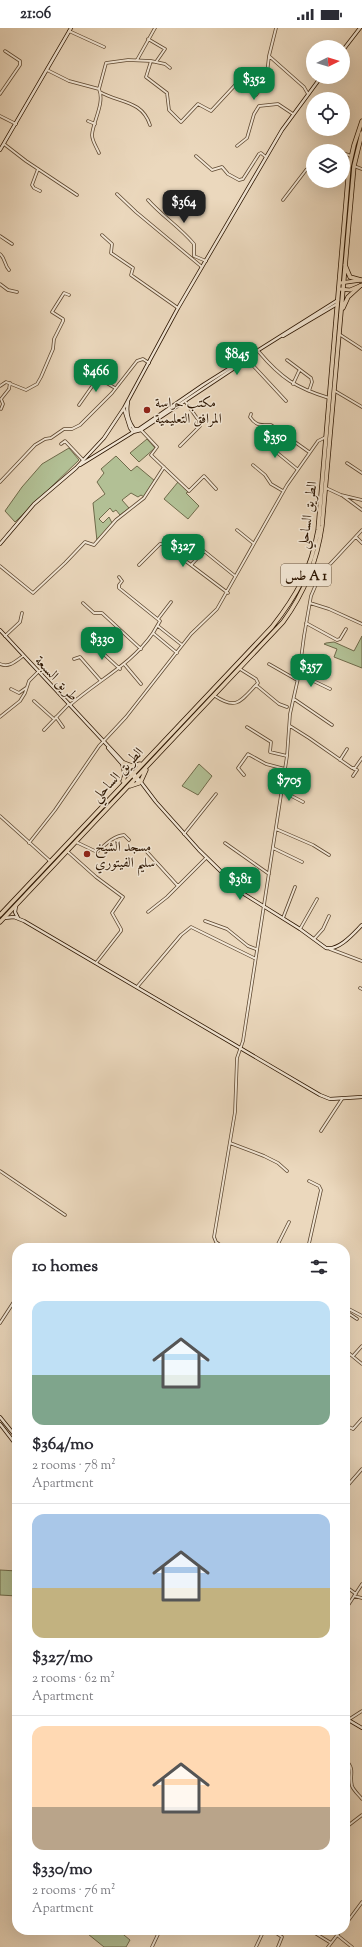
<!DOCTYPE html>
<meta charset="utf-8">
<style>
body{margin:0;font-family:"Sorts Mill Goudy",Amiri,serif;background:#f2f2f3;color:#2b2b33;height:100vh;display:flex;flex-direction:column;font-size:15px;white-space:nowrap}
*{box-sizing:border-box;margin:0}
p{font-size:13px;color:#7c7c81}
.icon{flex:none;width:22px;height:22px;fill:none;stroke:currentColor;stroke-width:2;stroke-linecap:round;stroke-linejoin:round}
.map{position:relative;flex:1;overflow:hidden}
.sheet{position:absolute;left:12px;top:1215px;width:338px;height:692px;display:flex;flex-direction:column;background:#fff;border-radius:16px;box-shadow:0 4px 16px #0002}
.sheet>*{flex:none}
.needle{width:26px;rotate:85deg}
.buttons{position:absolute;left:306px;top:12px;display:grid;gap:8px}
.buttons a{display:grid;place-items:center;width:44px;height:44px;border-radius:50%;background:#fff;box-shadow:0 4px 16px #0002;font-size:20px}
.price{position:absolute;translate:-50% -34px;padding:0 9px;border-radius:8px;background:#0b8043;color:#fff;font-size:13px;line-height:26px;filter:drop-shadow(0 1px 2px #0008)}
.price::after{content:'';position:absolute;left:50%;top:24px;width:12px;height:9px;margin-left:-6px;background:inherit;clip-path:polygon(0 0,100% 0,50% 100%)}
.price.selected{background:#222;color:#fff}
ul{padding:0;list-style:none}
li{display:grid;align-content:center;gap:8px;height:212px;padding:0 20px}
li+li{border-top:1px solid #e1e1e2}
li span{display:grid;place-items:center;height:124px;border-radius:12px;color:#555}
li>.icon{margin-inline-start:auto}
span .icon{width:72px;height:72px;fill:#fffc;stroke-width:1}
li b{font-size:17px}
h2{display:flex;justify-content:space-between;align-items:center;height:48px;padding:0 20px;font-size:17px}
.status{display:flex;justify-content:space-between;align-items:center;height:28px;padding:0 20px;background:#fff;direction:ltr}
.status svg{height:11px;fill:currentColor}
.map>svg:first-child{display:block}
.green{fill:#b2c095;stroke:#6f6a4a}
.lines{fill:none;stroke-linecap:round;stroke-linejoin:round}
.street-casing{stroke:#5c462f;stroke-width:3.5}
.secondary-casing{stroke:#2c1500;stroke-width:4}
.primary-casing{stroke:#2c1500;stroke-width:4.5}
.highway-casing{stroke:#2c1500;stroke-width:5}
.street{stroke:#f2e6d4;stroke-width:2}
.secondary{stroke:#f2e6d4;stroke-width:2.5}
.primary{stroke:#ebd8bd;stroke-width:3}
.highway{stroke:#ebd8bd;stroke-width:3.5}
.poi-dot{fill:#8f2418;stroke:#f2e6d4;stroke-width:1.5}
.labels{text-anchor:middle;stroke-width:3;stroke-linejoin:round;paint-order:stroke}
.shield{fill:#f2e6d4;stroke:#675440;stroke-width:1}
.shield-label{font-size:13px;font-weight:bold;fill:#2c1500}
.poi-label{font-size:14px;fill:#2c1500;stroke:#f2e6d4;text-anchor:start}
.street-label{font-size:14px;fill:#2c1500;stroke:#f2e6d4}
</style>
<div class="status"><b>21:06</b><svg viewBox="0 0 49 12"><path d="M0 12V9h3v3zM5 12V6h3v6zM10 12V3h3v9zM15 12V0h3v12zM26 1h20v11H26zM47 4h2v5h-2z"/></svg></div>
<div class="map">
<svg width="362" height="1919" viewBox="0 0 362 1919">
<rect width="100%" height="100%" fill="#ebd8bd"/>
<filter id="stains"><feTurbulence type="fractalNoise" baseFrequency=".005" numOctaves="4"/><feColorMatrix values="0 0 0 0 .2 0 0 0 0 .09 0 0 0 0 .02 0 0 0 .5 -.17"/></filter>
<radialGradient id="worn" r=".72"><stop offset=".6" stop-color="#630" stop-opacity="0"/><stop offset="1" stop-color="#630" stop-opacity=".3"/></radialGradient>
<!-- green -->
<path class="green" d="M147 411 155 420 139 434 130 425Z
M69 420 79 432 15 494 5 483 22 459 42 436Z
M116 428 131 443 137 438 155 453 144 469 141 467 138 469 131 465 122 472 129 480 120 487 116 482 113 484 110 480 99 491 103 495 109 489 112 495 97 513 93 475 105 466 97 454 104 445 101 441Z
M178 454 188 464 186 465 199 478 188 491 164 471Z
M362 608V640L334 629 337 621 324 616 326 615 334 614 354 623Z
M199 736 212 748 198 767 182 758Z
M0 1542 17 1543V1568L0 1567Z
M83 1902H118L130 1912 126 1919H104Z"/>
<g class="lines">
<defs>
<path id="street" d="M276 0 269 28 304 59 308 66
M69 3 104 19
M148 11 165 21 156 34
M137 32 155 0
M151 33 165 36 170 40
M47 42 69 53 99 61
M100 64C119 75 142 72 150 97
M0 66 20 37V33L5 23
M0 88 16 96
M88 93 95 96
M4 116 26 133 77 167
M237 118 247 110 254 86 259 78 278 76 293 86
M332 123H337
M99 125C97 120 92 113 92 107 93 93 105 75 99 61L106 35 128 32 151 33 146 49 167 65 169 82 181 94 198 76 211 83 238 54 256 67 266 54 269 28
M343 125 351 128
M196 128 212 142 222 139 228 146 239 152 243 151 259 126 261 125 266 129
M354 138 362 141
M38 141 32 157 34 160 40 163
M117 166 136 184 202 239
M148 172C162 188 180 199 194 216V228L206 233
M283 172 306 142 313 137
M102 207 112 216 111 225 133 240 131 247 178 280
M0 208 12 216
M0 226C6 231 4 237 9 242
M0 256 8 262 17 264
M339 306 362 321
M259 324C281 350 296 360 329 370
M247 331 286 373
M287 332 311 350 312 354 309 363
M84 334 95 339 92 346 98 350
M293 356 299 343
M0 358 6 354 26 362 37 356 41 349 53 321 54 311 63 293V291L52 284 64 265 69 267
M335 363 362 379
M79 377 98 350 115 360
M1 381 3 376 1 371 9 361 10 355
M251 386 250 389C256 398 261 397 271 397L309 424
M141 402 157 419 151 427 189 463 204 448 216 461
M61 416 65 413 83 432
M273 416 272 419 275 423 297 441
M180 418 200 398 199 393 185 373
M347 435 362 445
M253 437 265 447 271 456 283 463
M0 454 35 417 45 411 51 410 64 401H72L80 397 112 365 137 333 143 331 149 335
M326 460 341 467 362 472
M343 468 362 482
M237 502 253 515
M356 509 362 515
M139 537 160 516H163L228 565
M191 537 204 523 235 548
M0 538 33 565 65 535 85 514 94 517 116 492 144 470 164 439
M311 547 317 552
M119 549 122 553 119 557V560L160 593 153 605
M83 575 94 585H102L141 621
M310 575 329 581 362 596
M158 591 171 574
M306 595 337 612 340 611 346 601
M158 598 182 617
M5 608 20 594 22 585
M93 616 120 641
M74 631 80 629 101 653
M0 636C9 640 16 633 23 628
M269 636 297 652
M125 637 141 656
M240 641 256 651 258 655 256 657 279 676 287 679
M299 646 330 661
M11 661 19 665 26 660
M215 668C236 682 240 674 256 657
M294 671 332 697
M34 673 54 691
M70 677C98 652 131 637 153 605L177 625
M0 689 20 673 25 665 29 653 38 644
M56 689 63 699
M290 698 309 710 352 740H355L362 730
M247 699 271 714 270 724 287 728
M44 702 68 677
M340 732 347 721
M244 747 238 740 248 726 266 736 285 741
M353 748 357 742 354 741
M282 763 303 774
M0 788 50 833
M276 801 313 817 329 827
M184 806 216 766
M76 814 97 824C105 817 113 808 124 807L129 812
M29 815 55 782 99 718 126 689 191 606 217 581 287 457 318 413 326 409
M225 815 269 846
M273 820 302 834
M67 823 96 849 123 869 112 885 121 901V903L96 935
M147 824 178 858
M148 884 167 869 206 830
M283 890 295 859
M205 893 227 901 248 918 256 921
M300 901 317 871
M314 911 323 901 329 888
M330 921 362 933
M137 959 181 907 191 899 254 930
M360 960 362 961
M321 1103 342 1071
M230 1115 264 1128 278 1135 287 1143
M0 1143 65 1187
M221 1217 230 1220
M224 1220 216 1214 214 1209 235 1084 237 1030 243 1013 287 728 290 686 299 646 304 608 311 568 320 547 362 502
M276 1220 289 1194
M308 1220 321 1162 319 1158 309 1153
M345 1279 362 1288
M345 1283 357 1291
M0 1295 17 1269
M345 1322 362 1336
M353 1328 362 1318
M345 1397 353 1401 362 1391
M348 1457 362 1441
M345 1558 356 1566
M354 1568 362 1570
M345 1582 362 1556
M348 1692 362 1683
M345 1731C356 1743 349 1745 352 1758 354 1763 359 1767 362 1771
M345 1800 362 1787
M345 1897 362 1874
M272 1902 282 1909 278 1919
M310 1902 331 1915
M337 1907 352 1919
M152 1919 160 1902
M256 1919 264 1902
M328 1919 341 1902"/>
<path id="secondary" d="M343 22 360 0
M0 122 71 0
M283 308 337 276
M128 374C126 384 128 393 134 401H139L203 357 338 272
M124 381 130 400 133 404
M133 404 141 402 254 327
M80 437 135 403
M0 516 34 476 76 440 104 410 124 380 178 280 282 102 321 49
M0 602 137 749 156 774 199 822 244 866 300 901 326 920C339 923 354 905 362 897
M108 720 139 755
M16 878 15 884 18 890
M4 890 14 889 24 893 320 1067 330 1071 362 1069
M0 1389 17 1410
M0 1396 17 1418
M345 1690 362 1700"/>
<path id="primary" d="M340 255 362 252
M339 261 350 262 362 257"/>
<path id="highway" d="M345 237 350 249 361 252
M343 280 348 269 360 258
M124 735 132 738 140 736
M123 737 125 747 123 753
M141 753 146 742
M130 758 139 755
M0 887 272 599C297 567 311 542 318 502L349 139 354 117 362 93
M0 894 283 594C305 564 317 534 322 498L354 138 362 105"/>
</defs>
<!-- street casing -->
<use href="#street" class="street-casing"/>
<!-- secondary casing -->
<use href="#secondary" class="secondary-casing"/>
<!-- primary casing -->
<use href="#primary" class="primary-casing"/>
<!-- highway casing -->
<use href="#highway" class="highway-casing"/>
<!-- street -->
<use href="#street" class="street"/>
<!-- secondary -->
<use href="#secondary" class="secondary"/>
<!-- primary -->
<use href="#primary" class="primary"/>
<!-- highway -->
<use href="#highway" class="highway"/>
</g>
<!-- markers -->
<g class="poi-dot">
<circle cx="147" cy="382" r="4"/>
<circle cx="87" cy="826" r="4"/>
</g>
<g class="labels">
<!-- shield labels -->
<rect class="shield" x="281" y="536" width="50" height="22" rx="3"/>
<g class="shield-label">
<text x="306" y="552">طس A 1</text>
</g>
<!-- poi labels -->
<g class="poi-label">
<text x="155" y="379">مكتب حراسة<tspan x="155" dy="16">المرافق التعليمية</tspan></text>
<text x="95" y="823">مسجد الشيخ<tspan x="95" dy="16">سليم الفيتوري</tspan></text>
</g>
<!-- street labels -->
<g class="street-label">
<text transform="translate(307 487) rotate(-82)" y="5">الطريق الساحلي</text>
<text transform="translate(57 650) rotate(47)" y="5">طريق السبعة</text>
<text transform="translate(117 746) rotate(-47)" y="5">الطريق الساحلي</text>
</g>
</g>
<rect width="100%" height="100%" filter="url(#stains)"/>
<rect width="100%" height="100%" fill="url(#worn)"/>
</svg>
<div class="buttons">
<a><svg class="needle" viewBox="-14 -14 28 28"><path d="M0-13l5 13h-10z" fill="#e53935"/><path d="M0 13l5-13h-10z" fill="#7c7c81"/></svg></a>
<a><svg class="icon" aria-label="locate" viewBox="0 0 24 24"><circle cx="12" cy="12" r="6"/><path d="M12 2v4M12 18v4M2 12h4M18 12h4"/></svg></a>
<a><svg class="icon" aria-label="layers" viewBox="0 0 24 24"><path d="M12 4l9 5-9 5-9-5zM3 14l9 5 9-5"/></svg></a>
</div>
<b class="price" style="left:254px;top:73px">$352</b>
<b class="price selected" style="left:184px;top:196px">$364</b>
<b class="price" style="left:237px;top:348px">$845</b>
<b class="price" style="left:96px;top:365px">$466</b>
<b class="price" style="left:275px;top:431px">$350</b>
<b class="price" style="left:183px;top:540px">$327</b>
<b class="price" style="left:102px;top:633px">$330</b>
<b class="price" style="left:311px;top:660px">$357</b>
<b class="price" style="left:289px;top:774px">$705</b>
<b class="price" style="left:240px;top:873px">$381</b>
<section class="sheet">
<h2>10 homes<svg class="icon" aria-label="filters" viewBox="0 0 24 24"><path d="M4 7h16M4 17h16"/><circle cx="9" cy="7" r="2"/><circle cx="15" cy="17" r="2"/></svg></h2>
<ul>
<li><span style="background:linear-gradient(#bfe0f5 60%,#7fa58c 0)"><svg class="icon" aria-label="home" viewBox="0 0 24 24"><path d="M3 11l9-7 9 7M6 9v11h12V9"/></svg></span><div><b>$364/mo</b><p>2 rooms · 78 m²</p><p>Apartment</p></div></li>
<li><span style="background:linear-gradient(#a9c7e8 60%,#c2b280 0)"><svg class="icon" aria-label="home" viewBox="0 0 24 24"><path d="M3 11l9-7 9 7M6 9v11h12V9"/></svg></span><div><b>$327/mo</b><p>2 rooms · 62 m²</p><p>Apartment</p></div></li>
<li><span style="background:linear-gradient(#ffd9b3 65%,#b9a48a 0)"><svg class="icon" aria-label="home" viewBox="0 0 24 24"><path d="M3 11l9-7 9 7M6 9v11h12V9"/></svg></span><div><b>$330/mo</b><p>2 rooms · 76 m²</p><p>Apartment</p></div></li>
</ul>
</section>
</div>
